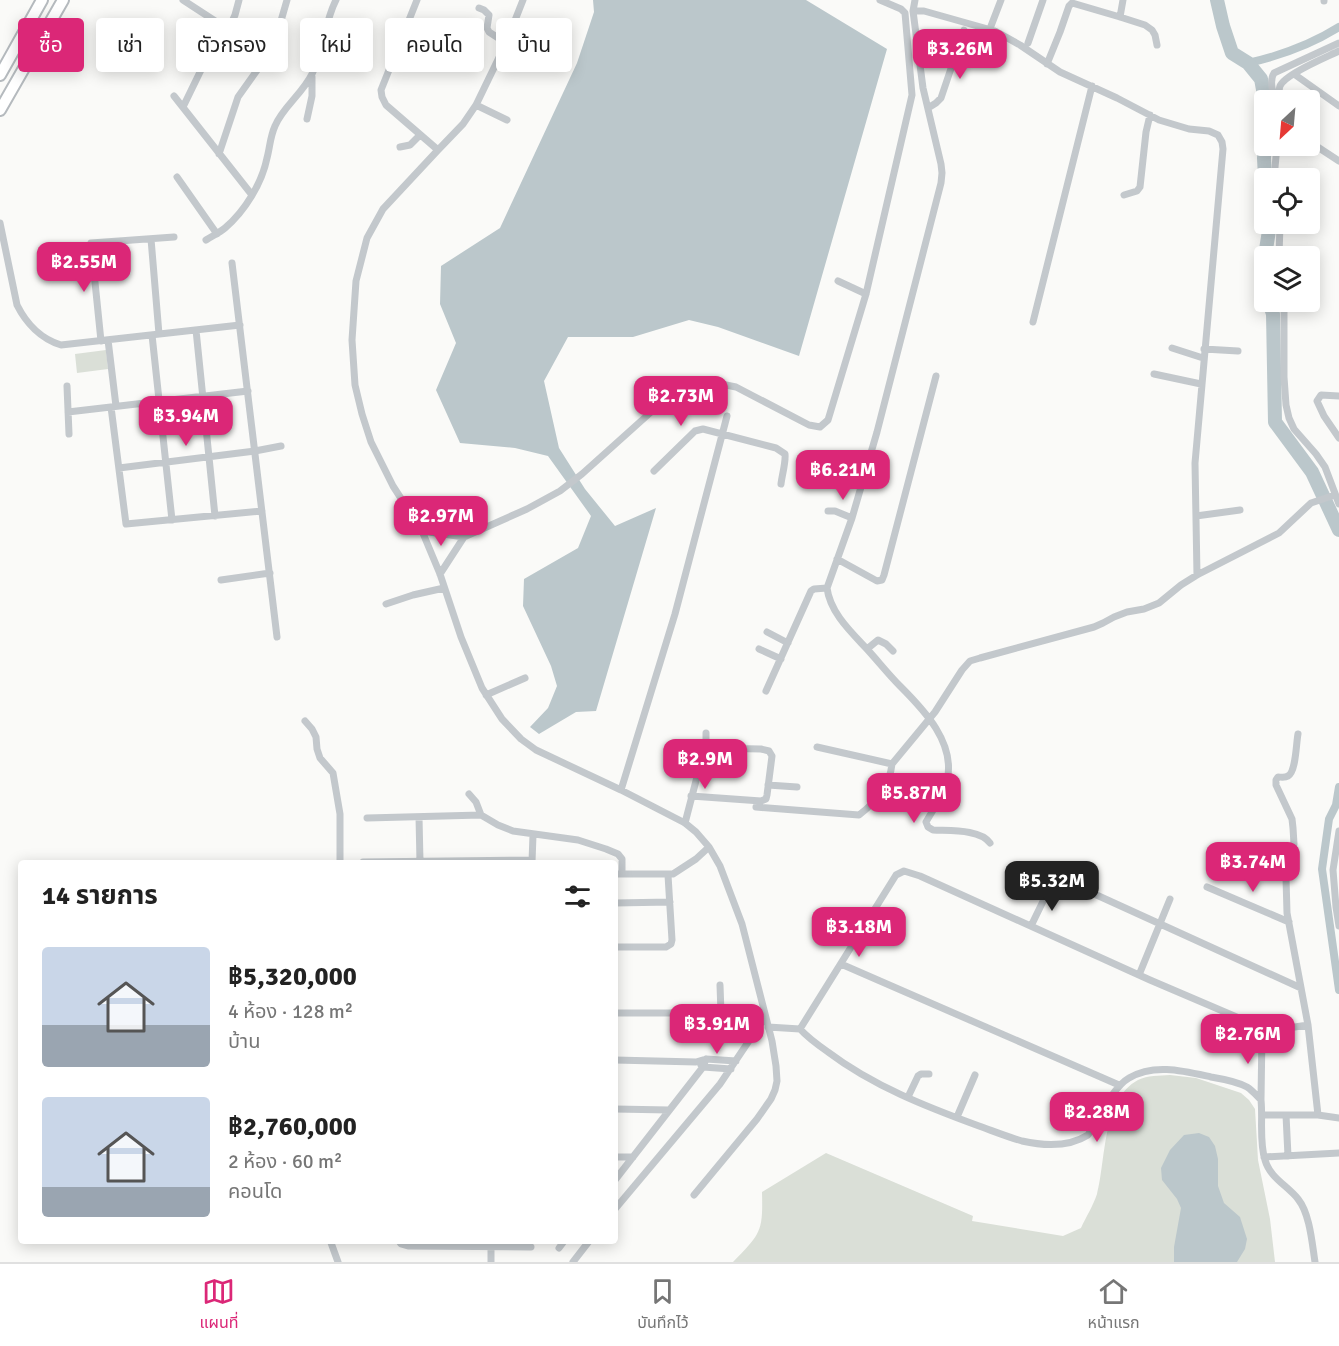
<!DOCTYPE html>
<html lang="th">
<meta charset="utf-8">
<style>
body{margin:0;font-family:Signika,"Noto Sans Thai",sans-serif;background:#f2f2f2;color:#222;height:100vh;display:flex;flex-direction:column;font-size:22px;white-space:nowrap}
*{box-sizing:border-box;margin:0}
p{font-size:20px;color:#767676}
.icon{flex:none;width:33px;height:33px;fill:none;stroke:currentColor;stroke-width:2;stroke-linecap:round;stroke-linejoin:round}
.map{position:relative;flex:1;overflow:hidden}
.drawer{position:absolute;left:18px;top:860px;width:600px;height:384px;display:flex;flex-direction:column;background:#fff;border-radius:6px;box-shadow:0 3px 15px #0003}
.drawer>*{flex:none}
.banner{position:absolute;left:18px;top:18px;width:600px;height:54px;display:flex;gap:12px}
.needle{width:39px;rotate:206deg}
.fabs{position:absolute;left:1254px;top:90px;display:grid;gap:12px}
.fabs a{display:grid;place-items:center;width:66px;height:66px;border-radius:6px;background:#fff;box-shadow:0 3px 15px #0003;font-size:30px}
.price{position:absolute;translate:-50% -51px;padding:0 14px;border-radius:12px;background:#db2777;color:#fff;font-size:20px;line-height:39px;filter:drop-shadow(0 2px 3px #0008)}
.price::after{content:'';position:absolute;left:50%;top:36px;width:18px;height:14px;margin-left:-9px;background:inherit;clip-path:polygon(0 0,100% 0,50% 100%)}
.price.on{background:#222;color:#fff}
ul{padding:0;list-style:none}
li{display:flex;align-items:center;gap:18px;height:150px;padding:0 24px}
li span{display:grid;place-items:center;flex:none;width:168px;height:120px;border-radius:6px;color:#555}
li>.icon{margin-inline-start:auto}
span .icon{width:72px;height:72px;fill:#fffc;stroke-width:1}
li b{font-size:26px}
h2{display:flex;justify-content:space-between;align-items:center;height:72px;padding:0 24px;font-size:26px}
.tag{padding:0 21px;border-radius:6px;background:#fff;box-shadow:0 3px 15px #0003;font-size:21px;line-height:54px}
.tag.on{background:#db2777;color:#fff}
.tab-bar{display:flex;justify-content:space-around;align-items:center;height:84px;border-top:2px solid #e0e0e0;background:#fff;font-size:16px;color:#767676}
.tab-bar a{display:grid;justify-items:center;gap:3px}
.tab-bar .on{color:#db2777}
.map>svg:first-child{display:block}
.green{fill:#dadfd7}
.water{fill:#bbc7cb}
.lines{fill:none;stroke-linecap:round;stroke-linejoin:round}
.canal{stroke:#bbc7cb;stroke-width:8}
.river{stroke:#bbc7cb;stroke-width:14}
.primary-casing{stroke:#b5babe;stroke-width:14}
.street{stroke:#c3c8cc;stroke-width:7}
.primary{stroke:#fff;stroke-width:10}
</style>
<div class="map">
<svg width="1339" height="1262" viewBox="0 0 1339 1262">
<rect width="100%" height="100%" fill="#fafaf8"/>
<!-- green -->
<path class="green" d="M106 350 108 369 77 373 75 354Z
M1170 1075 1196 1078 1241 1093 1249 1100 1255 1109 1258 1160 1270 1219 1275 1262H733C761 1233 763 1232 762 1192L826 1153 973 1216 972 1221 1063 1236 1081 1228C1086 1217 1093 1206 1097 1194 1106 1161 1102 1099 1138 1080 1148 1075 1159 1076 1170 1075Z"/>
<!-- water -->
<path class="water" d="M593 0H806L887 49 799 356 718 327 689 320 633 337H568L544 381 559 448 585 489 615 526 656 508 596 711 576 712 539 734 530 727 548 708 557 686 551 666 523 606 524 579 578 548 591 516 548 456 515 448 460 443 436 390 456 343 440 304 441 266 500 228 577 63 594 12Z
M1199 1133 1209 1137 1215 1146 1218 1159V1186L1224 1203 1240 1217 1247 1239 1245 1249 1237 1262H1174V1247L1181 1208 1177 1199 1162 1180 1161 1168 1170 1150 1184 1135Z"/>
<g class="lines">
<!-- canal -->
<path class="canal" d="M1248 63C1279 56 1312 44 1339 27
M1339 787 1336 805 1329 819 1322 869 1339 990"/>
<!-- river -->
<path class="river" d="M1217 0 1223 26 1232 53 1248 63 1261 79 1265 100
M1265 178 1264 158 1265 146
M1265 256 1270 224
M1269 302 1273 314 1275 422 1312 472 1339 530"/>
<defs>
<path id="primary" d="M0 75 42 0
M0 110 63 0"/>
</defs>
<!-- primary casing -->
<use href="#primary" class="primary-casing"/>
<!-- street -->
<path class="street" d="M183 0 229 30
M417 0 381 90 382 97 386 105 438 150
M523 0 506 43 476 105 463 124 438 150 383 209 367 238 356 281 352 340 355 385 362 414 371 442 393 486 422 531 440 574 461 637 482 688 502 719 521 739 536 750 621 790 685 823 696 832 709 847 720 866 742 924 772 1041 776 1066 777 1081 775 1090 771 1099 757 1119 694 1195
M915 0 913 11 923 88 941 164 942 173 941 183 877 432 852 518 827 588C830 612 850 631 866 648 878 661 888 674 900 686 924 710 956 743 947 781 943 796 934 808 926 822L928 827 933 830C950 831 980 829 990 843
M1324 0V1
M479 8 484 10 489 15 487 28 489 32 506 43
M913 11H924L995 31 1020 45 1060 72 1117 98 1159 120 1189 129 1209 131 1218 135 1222 142 1223 149 1195 463 1197 575
M1120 17 1123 0
M991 26 1001 0
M1028 43 1043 0
M1047 64 1060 32 1069 6 1072 3 1120 17 1145 25 1152 30 1155 35 1157 45
M1294 74 1339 106
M174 96 252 195
M1275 100C1273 92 1269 81 1274 73L1339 43
M1281 100C1280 96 1278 91 1280 86 1285 74 1327 57 1339 51
M476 105 507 120
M183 107 201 70 226 35 235 15 239 0
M928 108 936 103 941 98 964 30
M307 119 312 96V77
M1310 142 1339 161
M400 147 410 145 420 135
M219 154 238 97 268 55 276 38 287 0
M177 177 217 234
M1274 178 1277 146
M1124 195 1137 191 1140 187 1146 132 1150 115
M0 223 17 305C26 323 41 339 61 345L240 325
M151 239 159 334
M206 240C212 236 219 233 225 228 245 211 262 183 267 158 270 147 270 137 275 126 282 108 303 93 312 74 324 51 324 23 336 0
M1279 256 1280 224
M232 263 277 637
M838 281 866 294
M1282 302 1284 312V377L1286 405 1289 418 1294 429 1316 454 1325 467 1339 504
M1033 322 1092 86
M196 330 215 516
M152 335 172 520
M108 340 116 406
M101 341 91 243 174 237
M1172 348 1203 358
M1204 349 1238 351
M1154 374 1201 384
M67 386 69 434
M1339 396 1321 395 1317 401 1324 416 1339 438
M111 407 126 524 262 511
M68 412 248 391
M119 468 255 451 281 446
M654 471 695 431 703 429 776 448 785 454C786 462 782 475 781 484
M828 511H835L852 518
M1196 516 1240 510
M422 531 464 537 527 509 560 491 582 474 670 395 687 386 711 382 736 387 809 425 820 427 828 420 866 294 912 95 905 13 901 9 880 0
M837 559 877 581 882 580 884 575 936 376
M440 574 464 537
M221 580 270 573
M386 604 413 595 444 588
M767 632 788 643
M759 649 781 659
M867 649 878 640 886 644 893 651
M766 691 811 591 814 589 827 588
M486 695 525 678
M305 721 312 729 316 737 317 749 320 758 333 773 340 814V862
M1298 734C1296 744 1296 772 1288 776 1285 778 1281 777 1278 777L1276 780V785L1292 819 1293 828 1294 844 1286 878 1287 913 1308 1025 1318 1115
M817 747 892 764
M669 751 701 760
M768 785 797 787
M621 790 675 614 727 416
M469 794 476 802 481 815
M691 796 761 801 766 799 767 795 772 756 769 751 761 749 706 748
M756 807 859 815C875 803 890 785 892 764L935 712 962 670 970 661 980 658 1094 627 1103 623 1114 617 1127 612 1144 609 1159 603 1181 585 1197 575 1279 533 1311 503 1335 495
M419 817 420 862
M367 818 481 815 498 825 513 831 578 840 606 849 618 854 622 859V874
M685 823 704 750 706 748V733
M1339 831 1333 870 1336 907 1339 926
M363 862 532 860
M532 862 533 835
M615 874H673L696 859 709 847
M1207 887 1289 922
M615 903 670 902
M1031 926 1050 887C1058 879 1069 884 1079 887L1301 988
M615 947H666L671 944 672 940 668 875
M841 964 1119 1085
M1139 975 1170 899
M720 985 721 1013
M615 1013H742
M768 1027 800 1029C808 1038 818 1045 828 1052 873 1086 927 1107 979 1126 993 1131 1008 1137 1022 1141 1044 1146 1069 1147 1088 1135 1098 1119 1113 1087 1129 1078 1154 1063 1184 1071 1211 1077 1223 1079 1236 1081 1247 1087 1252 1090 1256 1095 1261 1100 1263 1119 1259 1141 1265 1160 1270 1178 1288 1186 1298 1199 1310 1214 1312 1243 1315 1262
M800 1029 896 875 904 871 920 876 1150 980 1253 1024 1262 1032 1261 1100
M1262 1032 1308 1025
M615 1060 696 1062 706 1059 736 1061
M701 1065 703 1067 731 1069
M908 1097 918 1076 921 1074H929
M615 1109 669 1110
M1262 1115H1318L1339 1118
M1286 1115 1288 1156
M957 1117 975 1075
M615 1157H633
M1264 1157 1339 1153
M615 1180 703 1067 706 1059
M615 1209 720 1084 765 1017
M330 1240 338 1262
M398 1240 401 1244 408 1246 531 1247
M559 1248 565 1240
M491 1262V1247
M573 1262 590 1240"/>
<!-- primary -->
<use href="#primary" class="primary"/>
</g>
</svg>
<div class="fabs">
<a><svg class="needle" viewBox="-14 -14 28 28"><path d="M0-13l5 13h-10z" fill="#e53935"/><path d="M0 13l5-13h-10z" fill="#767676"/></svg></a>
<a><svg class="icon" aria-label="locate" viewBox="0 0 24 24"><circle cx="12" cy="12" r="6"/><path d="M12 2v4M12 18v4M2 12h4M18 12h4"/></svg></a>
<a><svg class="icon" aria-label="layers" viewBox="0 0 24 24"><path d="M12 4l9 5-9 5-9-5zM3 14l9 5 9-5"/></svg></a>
</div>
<b class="price" style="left:960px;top:80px">฿3.26M</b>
<b class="price" style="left:84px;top:293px">฿2.55M</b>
<b class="price" style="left:681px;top:427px">฿2.73M</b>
<b class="price" style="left:186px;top:447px">฿3.94M</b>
<b class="price" style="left:843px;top:501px">฿6.21M</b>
<b class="price" style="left:441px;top:547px">฿2.97M</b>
<b class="price" style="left:705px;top:790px">฿2.9M</b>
<b class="price" style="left:914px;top:824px">฿5.87M</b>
<b class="price" style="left:1253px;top:893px">฿3.74M</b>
<b class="price on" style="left:1052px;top:912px">฿5.32M</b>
<b class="price" style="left:859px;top:958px">฿3.18M</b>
<b class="price" style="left:717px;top:1055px">฿3.91M</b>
<b class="price" style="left:1248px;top:1065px">฿2.76M</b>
<b class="price" style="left:1097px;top:1143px">฿2.28M</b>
<div class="banner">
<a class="tag on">ซื้อ</a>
<a class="tag">เช่า</a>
<a class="tag">ตัวกรอง</a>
<a class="tag">ใหม่</a>
<a class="tag">คอนโด</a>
<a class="tag">บ้าน</a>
</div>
<section class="drawer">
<h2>14 รายการ<svg class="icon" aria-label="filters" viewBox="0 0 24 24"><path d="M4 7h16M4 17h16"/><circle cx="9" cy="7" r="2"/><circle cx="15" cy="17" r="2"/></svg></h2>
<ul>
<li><span style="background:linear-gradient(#c9d6e8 65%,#9aa5b1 0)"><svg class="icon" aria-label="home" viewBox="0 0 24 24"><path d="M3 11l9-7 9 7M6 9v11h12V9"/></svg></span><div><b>฿5,320,000</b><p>4 ห้อง · 128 m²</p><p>บ้าน</p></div></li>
<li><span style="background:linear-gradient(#c9d6e8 75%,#9aa5b1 0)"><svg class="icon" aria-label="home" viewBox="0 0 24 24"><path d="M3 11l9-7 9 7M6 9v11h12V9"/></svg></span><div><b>฿2,760,000</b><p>2 ห้อง · 60 m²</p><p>คอนโด</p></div></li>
</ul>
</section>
</div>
<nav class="tab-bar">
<a class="on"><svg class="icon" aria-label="map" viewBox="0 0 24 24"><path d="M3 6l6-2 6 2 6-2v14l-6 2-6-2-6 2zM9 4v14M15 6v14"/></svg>แผนที่</a>
<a><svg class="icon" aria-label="saved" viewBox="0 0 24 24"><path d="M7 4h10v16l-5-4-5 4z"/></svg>บันทึกไว้</a>
<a><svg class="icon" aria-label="home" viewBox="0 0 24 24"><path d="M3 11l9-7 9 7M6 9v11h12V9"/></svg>หน้าแรก</a>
</nav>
